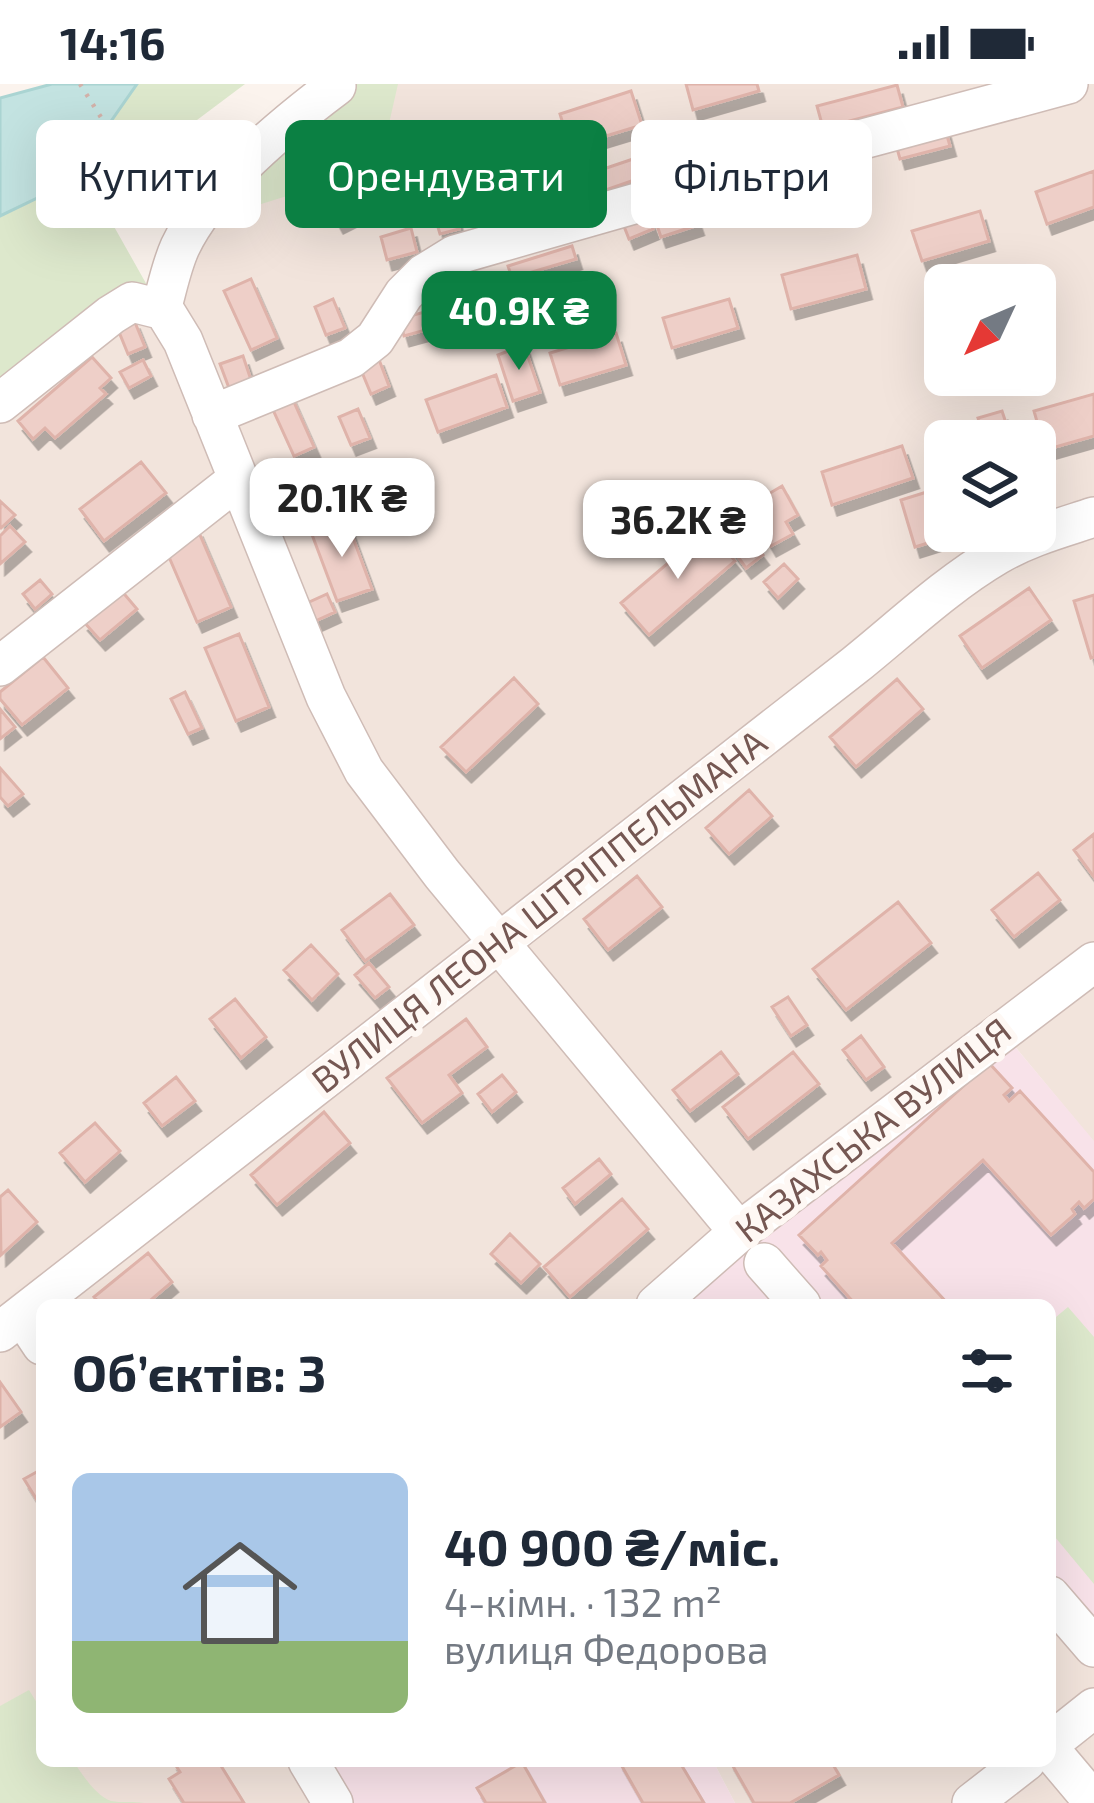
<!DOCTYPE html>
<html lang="uk">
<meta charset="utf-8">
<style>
body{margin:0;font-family:"Exo 2",sans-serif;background:#f2f2f3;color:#1f2937;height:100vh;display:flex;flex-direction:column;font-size:45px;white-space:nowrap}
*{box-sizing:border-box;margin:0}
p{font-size:39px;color:#747a83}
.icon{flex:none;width:66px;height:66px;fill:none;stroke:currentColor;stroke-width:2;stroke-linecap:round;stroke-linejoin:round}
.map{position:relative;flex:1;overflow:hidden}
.drawer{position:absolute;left:36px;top:1215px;width:1020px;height:468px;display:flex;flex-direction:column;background:#fff;border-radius:18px;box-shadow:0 12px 48px #0002}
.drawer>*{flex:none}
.banner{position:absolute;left:36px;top:36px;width:1023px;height:108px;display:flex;gap:24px}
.needle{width:78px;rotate:226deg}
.tools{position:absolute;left:924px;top:180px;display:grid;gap:24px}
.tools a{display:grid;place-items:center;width:132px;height:132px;border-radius:18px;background:#fff;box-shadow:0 12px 48px #0002;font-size:60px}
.price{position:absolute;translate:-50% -102px;padding:0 27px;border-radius:24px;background:#fff;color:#222;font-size:39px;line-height:78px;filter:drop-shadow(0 3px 6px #0008)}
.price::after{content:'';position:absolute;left:50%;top:72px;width:36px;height:27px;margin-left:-18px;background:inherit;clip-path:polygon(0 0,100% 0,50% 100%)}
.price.active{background:#0b8043;color:#fff}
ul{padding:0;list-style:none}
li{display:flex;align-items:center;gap:36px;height:300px;padding:0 36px}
li span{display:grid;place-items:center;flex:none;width:336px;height:240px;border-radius:18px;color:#555}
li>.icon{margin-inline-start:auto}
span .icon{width:144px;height:144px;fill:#fffc;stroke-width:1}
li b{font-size:51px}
h2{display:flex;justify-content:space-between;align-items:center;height:144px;padding:0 36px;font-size:51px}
.chip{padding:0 42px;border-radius:18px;background:#fff;box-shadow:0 12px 48px #0002;font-size:42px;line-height:108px}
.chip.active{background:#0b8043;color:#fff}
.status{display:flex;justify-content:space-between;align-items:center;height:84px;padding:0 60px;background:#fff;direction:ltr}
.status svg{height:33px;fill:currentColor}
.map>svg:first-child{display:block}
.residential{fill:#f2e4dc;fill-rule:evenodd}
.medical{fill:#f8e2e9}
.green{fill:#dde8cc}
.water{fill:#c3e3e1;stroke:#aad4d2;stroke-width:3}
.building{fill:#eecfc8;stroke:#dfb3aa;stroke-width:3;filter:url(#shadow)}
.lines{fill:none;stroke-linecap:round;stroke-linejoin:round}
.minor-casing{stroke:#cfbcb6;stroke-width:42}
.path{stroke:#d3b2aa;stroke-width:4.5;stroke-dasharray:3 9;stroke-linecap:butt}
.minor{stroke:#fff;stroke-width:39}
.labels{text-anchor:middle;stroke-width:12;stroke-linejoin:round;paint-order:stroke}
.street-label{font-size:36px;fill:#755752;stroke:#fef8f4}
</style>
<div class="status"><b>14:16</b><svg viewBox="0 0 49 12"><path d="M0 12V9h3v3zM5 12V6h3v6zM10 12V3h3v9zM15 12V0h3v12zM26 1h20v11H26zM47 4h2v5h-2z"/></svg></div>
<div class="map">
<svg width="1094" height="1719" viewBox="0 0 1094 1719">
<defs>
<filter id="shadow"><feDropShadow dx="5.5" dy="10" stdDeviation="0" flood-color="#0004"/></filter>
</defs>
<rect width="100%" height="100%" fill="#fbf3ed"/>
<!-- residential -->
<path class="residential" d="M336 0H1094V1058L1013 960 656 1221H42V1677H308L333 1719H0V319L132 218 173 180ZM945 201H1035V291H945ZM945 357H1035V447H945Z
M1050 1512 1094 1563V1719H735L713 1677H1050Z"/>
<!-- medical -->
<path class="medical" d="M1001 946 1094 1057V1563L1050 1512V1221H656Z
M308 1677H713L735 1719H333Z"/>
<!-- green -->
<path class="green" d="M137 0H245L161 63 85 91 161 226 132 218 0 319V132L85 91 100 53Z
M340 0H398L388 44 364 88 200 139Z
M1068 1223 1094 1253V1500L1050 1447V1238Z
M29 1606 42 1627V1677H73C82 1690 96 1712 111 1717 121 1719 134 1717 144 1719H0V1622Z"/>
<!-- water -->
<path class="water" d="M52 0H137L100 53 85 91 0 132V14Z"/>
<!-- building -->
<path class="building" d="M686 0H757L759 7 693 26Z
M897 1 903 23 823 44 817 22Z
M631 7 642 41 570 63 560 30Z
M509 39 520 70 451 92 441 61Z
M944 41 950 62 900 75 894 54Z
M639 73 646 92 577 116 571 96Z
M389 78 404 106 338 139 323 111Z
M815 79 825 102 770 126 760 103Z
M546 80 554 110 535 115 526 85Z
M1094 87V123L1047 140 1036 108Z
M525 105 532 125 482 142 475 123Z
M451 115 459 145 440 150 431 120Z
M689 115 698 141 661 153 652 127Z
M644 123 653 145 629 155 620 132Z
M980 127 989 157 922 177 912 147Z
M411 144 417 168 387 176 381 153Z
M572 162 576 175 512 194 508 182Z
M857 171 866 205 791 225 782 191Z
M463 186 476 237 446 244 433 193Z
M251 195 277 254 251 266 224 207Z
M333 215 345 244 326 251 315 223Z
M729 215 738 244 672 264 663 234Z
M428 227 433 244 404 252 399 235Z
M134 236 145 263 128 270 117 243Z
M616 249 626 281 560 301 550 269Z
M524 261 540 308 513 317 498 271Z
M243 272 251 296 229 304 220 280Z
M92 273 111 294 100 304 106 310 55 354 45 344 33 355 18 337Z
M378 273 389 302 371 310 359 281Z
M143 276 151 292 129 304 120 288Z
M496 291 507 323 438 348 426 316Z
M289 307 314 363 294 372 269 317Z
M1094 310V352L1045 366 1034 327Z
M358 325 370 354 351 361 339 333Z
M1002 327 1012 357H986L978 334Z
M902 362 913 394 832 421 822 388Z
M141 378 166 409 104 457 80 425Z
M306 391 318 423 280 437 269 404Z
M782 402 798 431 786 438 793 450 771 462 748 422Z
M930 407 944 454 915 463 901 416Z
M0 417 15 431 1 444 0 443Z
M346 435 372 505 337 517 311 448Z
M740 440 763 471 746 484 723 452Z
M10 442 25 458 0 480V452Z
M197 444 231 523 197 538 163 459Z
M708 445 735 477 649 551 621 519Z
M784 480 798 495 778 514 764 498Z
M40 496 52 510 35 525 23 510Z
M1029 504 1051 536 982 584 960 552Z
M120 505 137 525 100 556 83 537Z
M327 510 335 528 313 538 305 520Z
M1094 511V573L1091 574 1074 517Z
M239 550 269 623 236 637 205 564Z
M43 573 68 604 22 641 0 615V608Z
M514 594 538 620 466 688 441 663Z
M897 595 923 625 856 683 830 653Z
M185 608 202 644 188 650 171 615Z
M0 625 15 643 0 655Z
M0 684 23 710 8 722 0 713Z
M749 706 772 732 729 770 706 744Z
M1094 750V793L1074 766Z
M1038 789 1060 816 1014 853 992 826Z
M637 792 662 823 608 866 584 835Z
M390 810 414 841 365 877 342 846Z
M898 818 931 859 846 926 813 885Z
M311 861 338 890 312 916 284 886Z
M369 879 389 903 375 914 355 891Z
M788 913 807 941 791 952 772 923Z
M235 915 266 953 241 974 210 935Z
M466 935 487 963 449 991 462 1009 422 1039 387 994Z
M861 952 884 983 866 996 843 966Z
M721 968 738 990 690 1027 673 1006Z
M793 968 819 1000 748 1055 723 1023Z
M989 979 1012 1004 1004 1011 1009 1017 1020 1007 1094 1088V1115L1084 1124 1079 1118 1072 1125 1075 1130 1051 1151 983 1076 892 1159 949 1221H856L821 1182 827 1176 821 1168 818 1171 799 1151Z
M502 991 516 1008 492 1028 478 1010Z
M176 993 195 1017 162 1042 144 1019Z
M324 1028 350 1059 277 1121 251 1091Z
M95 1039 120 1067 85 1098 60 1069Z
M599 1075 611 1090 575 1120 563 1104Z
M8 1106 37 1138 1 1171 0 1113Z
M622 1115 648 1145 570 1213 544 1183Z
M510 1150 540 1180 521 1199 491 1170Z
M148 1169 172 1198 145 1221H101L94 1213Z
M0 1298 21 1328 0 1343Z
M42 1385V1424L24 1395Z
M173 1677H218L244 1719H184L169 1695 180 1688Z
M619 1677H679L704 1719H643Z
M730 1677H831L839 1691 790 1719H754Z
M522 1678 545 1719H486L477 1704Z"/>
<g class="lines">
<defs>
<path id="minor" d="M161 226C167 205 171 183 180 163 208 103 284 41 336 2
M0 319 111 231 132 218 164 226 183 257 326 613 364 687 442 790 739 1148
M212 331 351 274 375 255 404 210 424 190 455 171 837 62 1068 0
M0 582 237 396
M764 1179 801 1221
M656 1221 739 1148 1094 878
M22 1231 42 1261
M0 1248 855 581C901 544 946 501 997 471 1027 453 1061 444 1094 433
M1050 1512 1094 1563
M1050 1659 1094 1624
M1050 1666 1093 1717 1091 1719
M308 1677 333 1719
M972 1719 1026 1677"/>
</defs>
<!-- minor casing -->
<use href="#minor" class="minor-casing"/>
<!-- path -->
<path class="path" d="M80 0 160 127"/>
<!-- minor -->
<use href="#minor" class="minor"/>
</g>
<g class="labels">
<!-- street labels -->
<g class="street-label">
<text transform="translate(539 827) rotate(-38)" y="13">ВУЛИЦЯ ЛЕОНА ШТРІППЕЛЬМАНА</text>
<text transform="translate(873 1046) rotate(-38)" y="13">КАЗАХСЬКА ВУЛИЦЯ</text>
</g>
</g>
</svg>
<div class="tools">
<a><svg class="needle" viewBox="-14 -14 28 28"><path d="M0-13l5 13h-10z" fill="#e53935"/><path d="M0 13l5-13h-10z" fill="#747a83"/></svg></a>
<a><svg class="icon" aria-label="layers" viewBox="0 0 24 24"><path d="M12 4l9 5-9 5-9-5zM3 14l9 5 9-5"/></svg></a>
</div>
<b class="price active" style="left:519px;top:289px">40.9K ₴</b>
<b class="price" style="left:342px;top:476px">20.1K ₴</b>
<b class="price" style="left:678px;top:498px">36.2K ₴</b>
<div class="banner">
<a class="chip">Купити</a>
<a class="chip active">Орендувати</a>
<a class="chip">Фільтри</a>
</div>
<section class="drawer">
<h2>Об’єктів: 3<svg class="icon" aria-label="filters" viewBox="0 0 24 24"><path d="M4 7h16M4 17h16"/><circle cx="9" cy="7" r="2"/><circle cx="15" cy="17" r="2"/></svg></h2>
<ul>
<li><span style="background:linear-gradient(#a9c7e8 70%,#8fb573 0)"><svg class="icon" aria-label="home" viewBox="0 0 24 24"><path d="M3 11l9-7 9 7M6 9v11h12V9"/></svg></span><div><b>40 900 ₴/міс.</b><p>4-кімн. · 132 m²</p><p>вулиця Федорова</p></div></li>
</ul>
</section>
</div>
